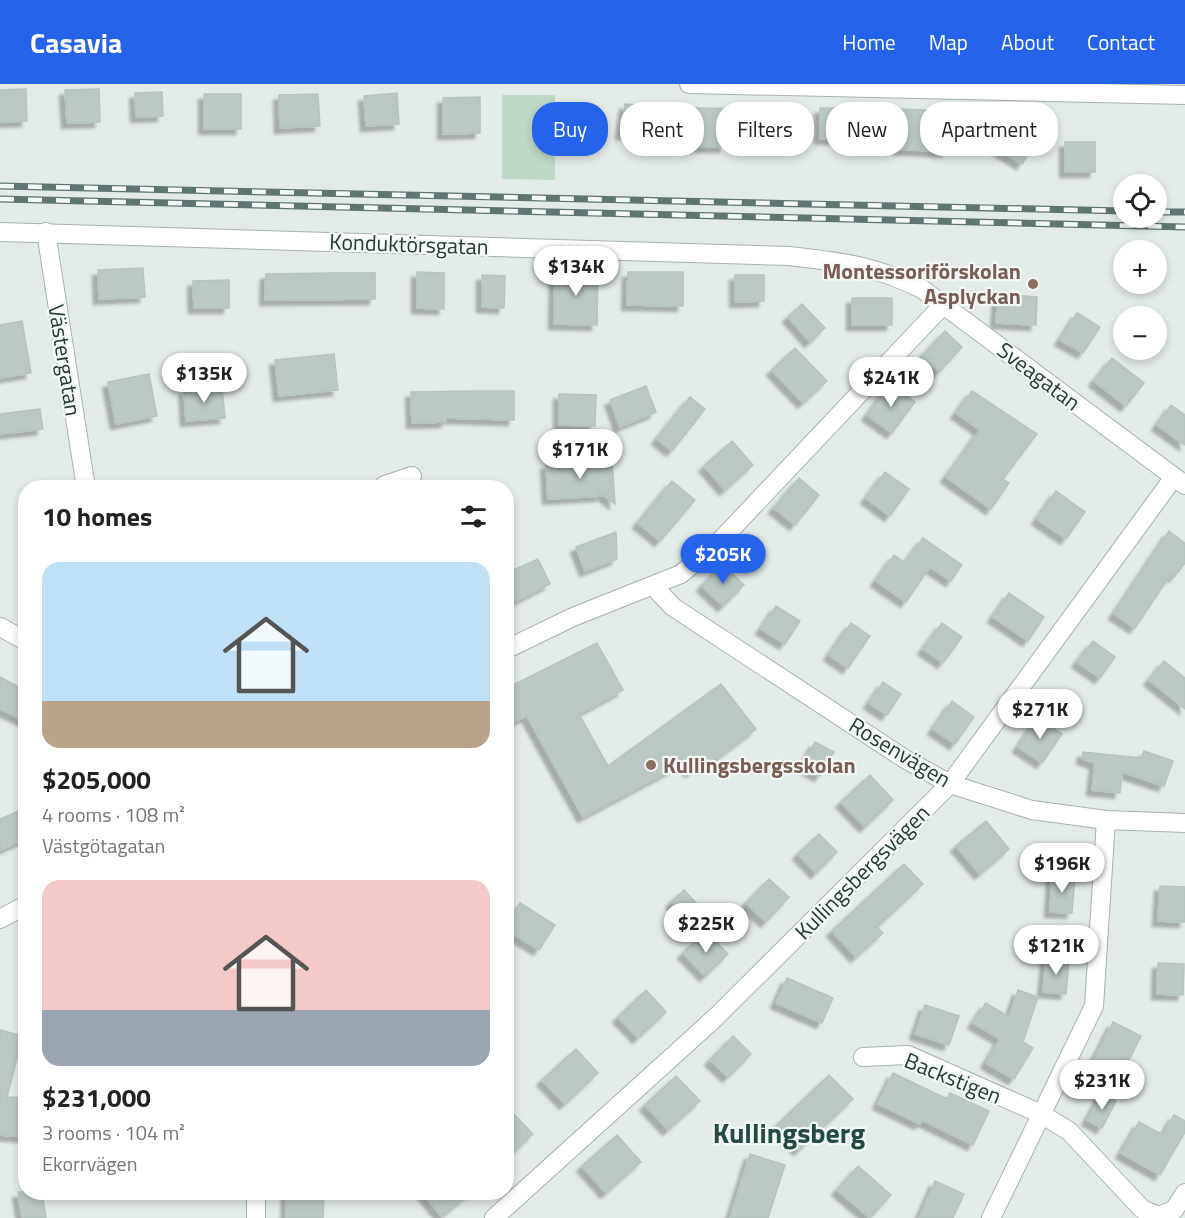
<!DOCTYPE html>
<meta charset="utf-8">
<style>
body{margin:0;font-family:"Titillium Web",sans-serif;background:#f2f2f2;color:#222;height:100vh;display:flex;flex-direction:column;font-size:22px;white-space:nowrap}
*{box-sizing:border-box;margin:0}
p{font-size:20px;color:#767676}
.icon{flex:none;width:33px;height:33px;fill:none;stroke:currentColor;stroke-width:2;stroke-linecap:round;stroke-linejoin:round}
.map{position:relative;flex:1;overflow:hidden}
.details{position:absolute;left:18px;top:396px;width:496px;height:720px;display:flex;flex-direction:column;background:#fff;border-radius:24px;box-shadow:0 3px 9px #0003}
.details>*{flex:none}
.top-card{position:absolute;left:532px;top:18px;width:562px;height:54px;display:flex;gap:12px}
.fabs{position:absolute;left:1113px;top:90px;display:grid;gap:12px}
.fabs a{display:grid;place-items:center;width:54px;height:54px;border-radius:50%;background:#fff;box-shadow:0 3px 9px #0003;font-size:30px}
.price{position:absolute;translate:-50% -51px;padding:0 14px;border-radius:21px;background:#fff;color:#222;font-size:20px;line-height:39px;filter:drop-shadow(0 2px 3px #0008)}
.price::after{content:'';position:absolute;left:50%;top:36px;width:18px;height:14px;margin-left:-9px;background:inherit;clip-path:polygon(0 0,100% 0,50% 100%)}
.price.active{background:#2563eb;color:#fff}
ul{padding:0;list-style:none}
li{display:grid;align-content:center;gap:12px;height:318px;padding:0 24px}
li span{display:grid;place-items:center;height:186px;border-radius:18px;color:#555}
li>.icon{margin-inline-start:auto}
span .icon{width:108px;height:108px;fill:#fffc;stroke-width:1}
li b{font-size:26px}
h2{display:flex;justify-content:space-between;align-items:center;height:72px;padding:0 24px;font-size:26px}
.chip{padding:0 21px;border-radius:24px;background:#fff;box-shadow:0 3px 9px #0003;font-size:21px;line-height:54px}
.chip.active{background:#2563eb;color:#fff}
header{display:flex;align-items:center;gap:36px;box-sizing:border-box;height:84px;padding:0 30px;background:#2563eb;color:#fff}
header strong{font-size:28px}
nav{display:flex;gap:33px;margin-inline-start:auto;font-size:21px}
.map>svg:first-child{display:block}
.green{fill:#bed9c7}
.building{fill:#bbc8c4;stroke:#b6c4bf;stroke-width:1.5;filter:url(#shadow)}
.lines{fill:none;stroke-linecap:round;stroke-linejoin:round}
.minor-casing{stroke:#a6b2af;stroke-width:20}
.tertiary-casing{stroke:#a6b2af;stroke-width:20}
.minor{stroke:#fff;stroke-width:18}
.tertiary{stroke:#fff;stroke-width:18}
.rail-casing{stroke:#5f7571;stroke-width:7}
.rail{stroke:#f3f8f6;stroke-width:4.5;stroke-dasharray:14;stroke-linecap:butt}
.education-dot{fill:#8d6e63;stroke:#f3f8f6;stroke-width:2}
.labels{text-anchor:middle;stroke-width:4.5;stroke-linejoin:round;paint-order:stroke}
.street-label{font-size:22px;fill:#253a36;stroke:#f3f8f6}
.education-label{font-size:22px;font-weight:bold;fill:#785e54;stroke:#f3f8f6;text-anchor:end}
.district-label{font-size:28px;font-weight:bold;fill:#234a43;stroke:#f3f8f6}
</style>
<header>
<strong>Casavia</strong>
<nav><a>Home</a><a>Map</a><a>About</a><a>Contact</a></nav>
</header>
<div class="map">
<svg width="1185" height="1134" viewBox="0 0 1185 1134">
<defs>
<filter id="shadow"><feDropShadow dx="-5.5" dy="5.5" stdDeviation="1.5" flood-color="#0004"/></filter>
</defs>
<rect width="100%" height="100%" fill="#e3ebe8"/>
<!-- green -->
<path class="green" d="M502 11H555V96L502 95Z"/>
<!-- building -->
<path class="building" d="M26 5 27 37 0 38V6Z
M99 5 100 38 67 39 65 6Z
M162 8 163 32 136 33 135 9Z
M397 9 399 40 366 42 364 12Z
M204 10H241V45H204Z
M318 10 320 42 280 44 279 11Z
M480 13V49L443 50V14Z
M625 20 656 23 653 54 621 50Z
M567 22H590L589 48H566Z
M688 24 787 25 786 52 725 51V63H688Z
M820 24H854V55H820Z
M900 25 950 27 948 68 898 65Z
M1002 47 1032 64 1022 80 992 62Z
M1065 58H1095V88H1065Z
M143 184 145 213 99 215 98 186Z
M555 185 598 186 597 241 554 240Z
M417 188 444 189V225L417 224Z
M628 188H683V222L627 221Z
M332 189H375V215L265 216 266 190Z
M482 191 505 192 504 224 482 223Z
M735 191H764V217L735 218Z
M229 196V224H194L193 197Z
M998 210 1037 213 1036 241 996 239Z
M852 214H892V241H852Z
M802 220 825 244 810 258 788 233Z
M1077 229 1100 243 1083 269 1060 256Z
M22 237 31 289 0 294V241Z
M945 247 962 263 939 288 922 272Z
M795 264 827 297 803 319 772 286Z
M334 270 338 306 279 312 275 276Z
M1112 274 1144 299 1126 322 1094 297Z
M149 290 157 332 116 340 108 298Z
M890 300 915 318 892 349 867 331Z
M646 302 656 328 620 343 610 316Z
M222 303 225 334 186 337 184 306Z
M477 307H514V336L446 334V338L412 339 411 308Z
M972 307 1037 350 1003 395 1009 399 991 425 946 393 980 346 956 329Z
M559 310 596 311 595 342 559 341Z
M690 313 705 325 672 367 657 355Z
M1171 321 1185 331V361L1157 341Z
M40 325 43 345 0 350V330Z
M732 357 753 381 725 406 704 382Z
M612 377 615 420 598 407 601 412 548 415 546 380Z
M885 388 909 405 890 432 866 414Z
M799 394 819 411 795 441 774 424Z
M672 397 695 416 660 457 638 439Z
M1056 407 1085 428 1066 455 1037 435Z
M1169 447 1185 459V479L1174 493 1171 490 1135 544 1114 530Z
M616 448 617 475 585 487 576 463Z
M923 454 962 481 951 497 930 483 906 518 876 497 894 471 905 479Z
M538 475 550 500 516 517 507 498V489Z
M722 480 744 501 723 522 702 502Z
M1009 509 1044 533 1028 557 993 533Z
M776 522 800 537 785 560 761 545Z
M851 539 870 552 848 584 829 571Z
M942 539 962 553 943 579 923 565Z
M1093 557 1115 573 1100 594 1077 578Z
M597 559 623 606 579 630 608 682 721 600 756 645 703 685 699 681 691 688 684 679 583 733 527 632 507 641V604Z
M1164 577 1185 594V625L1149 596Z
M0 593 26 607V637L0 625Z
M883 598 901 610 887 631 869 619Z
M952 617 974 633 955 660 933 645Z
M1037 634 1062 650 1042 679 1018 663Z
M815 658 834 668 820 692 802 682Z
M1144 667 1173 677 1164 702 1122 688 1120 709 1092 706 1095 679 1082 675 1083 668 1141 674Z
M870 691 893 716 865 743 841 718Z
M26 724V755L0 766V735Z
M986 737 1009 765 980 790 956 762Z
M819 750 837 768 816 789 798 770Z
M904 780 923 800 877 843 883 849 856 873 832 847Z
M1052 790 1075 792 1072 829 1050 828Z
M769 795 789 813 766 838 746 819Z
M1160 802 1185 803V838L1158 837Z
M684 806 700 823 687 835 671 818Z
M520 819 555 841 539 866 507 846V839Z
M706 847 728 870 705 892 683 869Z
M1046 874 1069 876 1066 910 1043 908Z
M1158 879 1184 880 1183 911 1157 910Z
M787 894 833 914 822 939 776 919Z
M646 906 666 928 638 954 618 933Z
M1018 906 1038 913 1023 958 1033 964 1014 995 986 979 1000 955 973 939 986 919 1009 933Z
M925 921 959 932 949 961 915 950Z
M1113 938 1141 952 1113 1008 1085 994Z
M0 946 23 952 7 1013 26 1014V1053L0 1051Z
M733 952 751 970 728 993 710 976Z
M576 965 598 989 565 1020 542 996Z
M893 989 947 1015 950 1009 989 1027 973 1061 922 1036 920 1040 878 1020Z
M829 991 853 1015 799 1066 776 1042Z
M676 992 700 1017 668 1046 645 1021Z
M1102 1009 1116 1017 1102 1044 1087 1036Z
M507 1023 533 1050 507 1075Z
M1174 1031 1185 1037V1048L1160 1091 1121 1069 1139 1038 1163 1051Z
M617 1051 641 1078 606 1109 582 1082Z
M750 1070 785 1081 768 1134H730Z
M858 1082 891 1111 870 1134 837 1106Z
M935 1097 964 1110 953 1134H919Z
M18 1108H42L46 1134H22Z
M287 1108H324L323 1134H286Z
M422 1108H471L442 1133Z"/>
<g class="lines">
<defs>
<path id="minor" d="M689 0 1185 11
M46 148 86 404
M385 404V401L412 392
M653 502 673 523 905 675 950 700 1032 726 1106 736 1185 739
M0 543 26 557
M507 565 573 533 681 490 720 457 943 221
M0 835 26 821
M863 973 908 971 1041 1030 1069 1047 1142 1125 1158 1132 1174 1126 1185 1109
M256 1134V1108
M494 1134 716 933 950 700 1174 393
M991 1134 1094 922 1106 736"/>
<path id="tertiary" d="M0 148 789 172C842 178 873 181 922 205L1185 401"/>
</defs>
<!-- minor casing -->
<use href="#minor" class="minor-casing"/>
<!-- tertiary casing -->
<use href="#tertiary" class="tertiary-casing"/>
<!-- minor -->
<use href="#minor" class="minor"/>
<!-- tertiary -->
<use href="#tertiary" class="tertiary"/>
<defs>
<path id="rail" d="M0 102 1124 127
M0 115 1185 143
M1156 128H1185"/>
</defs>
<!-- rail casing -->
<use href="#rail" class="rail-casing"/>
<!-- rail -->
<use href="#rail" class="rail"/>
</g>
<!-- markers -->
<g class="education-dot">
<circle cx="1033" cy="200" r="6"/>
<circle cx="651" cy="681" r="6"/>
</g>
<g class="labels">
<!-- street labels -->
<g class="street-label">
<text transform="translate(409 160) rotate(2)" y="8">Konduktörsgatan</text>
<text transform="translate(65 276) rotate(81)" y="8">Västergatan</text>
<text transform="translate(1039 292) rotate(37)" y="8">Sveagatan</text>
<text transform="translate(900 668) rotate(31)" y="8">Rosenvägen</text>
<text transform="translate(862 788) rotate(-45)" y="8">Kullingsbergsvägen</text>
<text transform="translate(953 994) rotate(22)" y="8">Backstigen</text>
</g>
<!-- education labels -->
<g class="education-label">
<text x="1021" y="195">Montessoriförskolan<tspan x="1021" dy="25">Asplyckan</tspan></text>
<text x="663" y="689" text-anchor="start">Kullingsbergsskolan</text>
</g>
<!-- district labels -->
<g class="district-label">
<text x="789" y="1059">Kullingsberg</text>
</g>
</g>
</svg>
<div class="fabs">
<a><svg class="icon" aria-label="locate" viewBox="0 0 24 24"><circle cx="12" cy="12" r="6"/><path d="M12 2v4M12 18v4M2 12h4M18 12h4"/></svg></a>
<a>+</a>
<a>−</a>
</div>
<b class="price" style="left:576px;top:213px">$134K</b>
<b class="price" style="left:204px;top:320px">$135K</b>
<b class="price" style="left:891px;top:324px">$241K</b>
<b class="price" style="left:580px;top:396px">$171K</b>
<b class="price active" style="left:723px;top:501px">$205K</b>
<b class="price" style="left:1040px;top:656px">$271K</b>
<b class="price" style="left:1062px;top:810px">$196K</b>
<b class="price" style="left:706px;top:870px">$225K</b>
<b class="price" style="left:1056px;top:892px">$121K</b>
<b class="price" style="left:1102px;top:1027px">$231K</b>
<div class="top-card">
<a class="chip active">Buy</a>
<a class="chip">Rent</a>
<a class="chip">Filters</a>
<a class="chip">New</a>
<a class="chip">Apartment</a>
</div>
<section class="details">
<h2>10 homes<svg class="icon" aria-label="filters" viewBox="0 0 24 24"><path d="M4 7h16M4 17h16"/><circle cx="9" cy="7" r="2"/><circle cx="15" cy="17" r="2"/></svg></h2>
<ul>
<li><span style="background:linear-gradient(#bfe0f5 75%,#b9a48a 0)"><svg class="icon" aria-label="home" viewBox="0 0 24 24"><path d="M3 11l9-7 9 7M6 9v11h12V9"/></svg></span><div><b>$205,000</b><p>4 rooms · 108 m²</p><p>Västgötagatan</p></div></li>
<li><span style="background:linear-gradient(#f6c9c9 70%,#9aa5b1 0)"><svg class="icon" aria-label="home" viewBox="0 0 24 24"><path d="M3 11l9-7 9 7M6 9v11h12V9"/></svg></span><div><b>$231,000</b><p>3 rooms · 104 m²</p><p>Ekorrvägen</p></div></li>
</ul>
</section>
</div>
